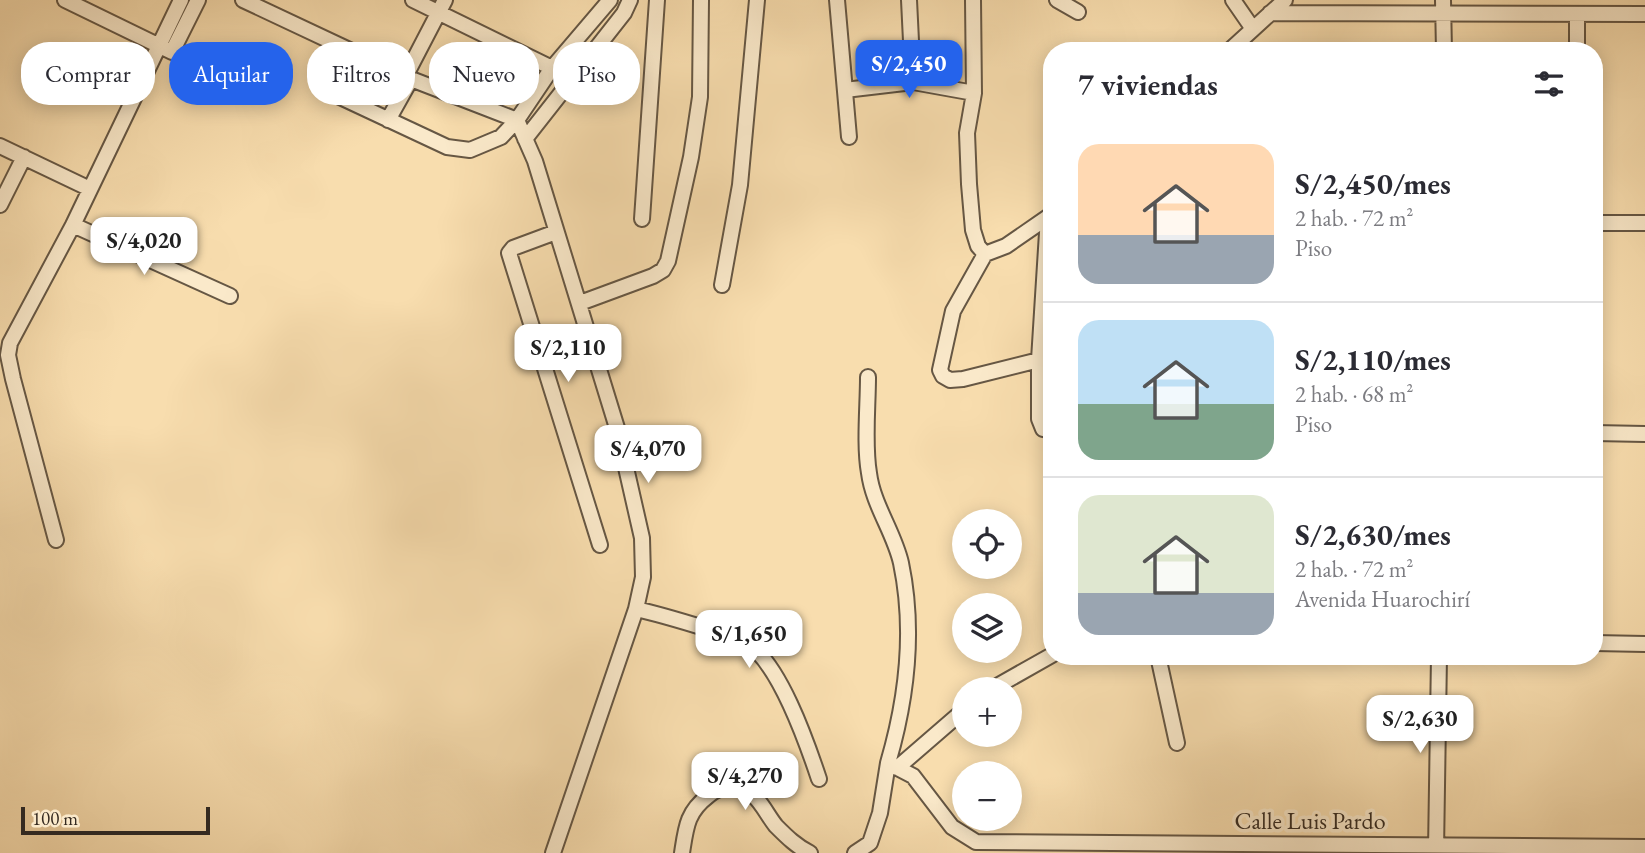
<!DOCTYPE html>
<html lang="es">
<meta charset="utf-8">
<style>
body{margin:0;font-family:"EB Garamond",serif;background:#f2f2f3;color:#2b2b33;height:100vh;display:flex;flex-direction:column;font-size:26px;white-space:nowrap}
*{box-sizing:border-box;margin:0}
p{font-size:23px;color:#7c7c81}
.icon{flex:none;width:38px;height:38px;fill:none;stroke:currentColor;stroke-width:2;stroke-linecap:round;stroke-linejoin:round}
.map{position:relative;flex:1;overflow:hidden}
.drawer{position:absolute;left:1043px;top:42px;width:560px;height:623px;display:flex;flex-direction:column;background:#fff;border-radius:28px;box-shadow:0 4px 18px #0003}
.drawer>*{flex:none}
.banner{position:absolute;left:21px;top:42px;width:665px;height:63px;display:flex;gap:14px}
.tools{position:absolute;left:952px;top:509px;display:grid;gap:14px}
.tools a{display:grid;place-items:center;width:70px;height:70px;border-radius:50%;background:#fff;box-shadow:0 4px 18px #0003;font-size:35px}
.scale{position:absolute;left:21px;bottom:18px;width:189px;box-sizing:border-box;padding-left:7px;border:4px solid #352a20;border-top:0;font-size:19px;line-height:24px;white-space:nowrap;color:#352a20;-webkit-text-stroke:5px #fae9ca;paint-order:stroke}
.price{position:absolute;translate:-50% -60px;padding:0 16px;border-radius:14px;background:#fff;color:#222;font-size:23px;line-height:46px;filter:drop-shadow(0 2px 4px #0008)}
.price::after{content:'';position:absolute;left:50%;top:42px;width:21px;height:16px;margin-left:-10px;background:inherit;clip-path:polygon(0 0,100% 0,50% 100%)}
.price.active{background:#2563eb;color:#fff}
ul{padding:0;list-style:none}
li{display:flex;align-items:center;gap:21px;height:175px;padding:0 35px}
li+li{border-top:2px solid #e1e1e2}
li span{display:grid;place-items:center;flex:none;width:196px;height:140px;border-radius:21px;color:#555}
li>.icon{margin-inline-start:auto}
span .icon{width:84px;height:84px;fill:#fffc;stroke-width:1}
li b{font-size:30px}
h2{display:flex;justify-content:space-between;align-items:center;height:84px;padding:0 35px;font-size:30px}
.pill{padding:0 24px;border-radius:28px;background:#fff;box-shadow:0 4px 18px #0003;font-size:24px;line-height:63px}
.pill.active{background:#2563eb;color:#fff}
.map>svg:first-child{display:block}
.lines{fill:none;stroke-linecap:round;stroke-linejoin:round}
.minor-casing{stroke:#665744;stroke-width:18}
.minor{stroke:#fae9ca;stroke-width:14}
.labels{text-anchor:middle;stroke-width:7;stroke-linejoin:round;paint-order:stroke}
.street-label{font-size:24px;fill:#352a20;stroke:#fae9ca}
</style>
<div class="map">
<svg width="1645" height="853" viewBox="0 0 1645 853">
<rect width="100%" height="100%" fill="#f8ddae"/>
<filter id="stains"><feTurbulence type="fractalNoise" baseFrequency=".00286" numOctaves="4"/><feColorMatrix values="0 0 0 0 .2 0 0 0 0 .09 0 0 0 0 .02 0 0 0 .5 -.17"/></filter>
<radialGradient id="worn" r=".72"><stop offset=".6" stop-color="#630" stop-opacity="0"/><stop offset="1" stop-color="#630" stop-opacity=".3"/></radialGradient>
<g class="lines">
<defs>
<path id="minor" d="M65 0 172 52 198 0
M243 0 411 79 517 120 535 161 617 428 642 538 643 577 636 609 553 853
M413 0 552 68
M837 0 849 137
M909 0 913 82
M973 0 974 93 967 133 969 184 973 230 978 246 985 254 1006 246 1048 217H1052
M1057 0 1078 12
M1233 0 1253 29
M1443 0 1444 51
M1270 13 1645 14
M1229 51 1285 0
M1577 51V14
M405 77 445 0
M321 88 447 147 470 150 501 137 517 120 552 68 610 0
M845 90 913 82 974 93
M388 120 411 79
M525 139 624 13 630 0
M0 146 90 189
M0 205 24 157
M1051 214 1048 217 1039 360V419L1043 429 1052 431
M642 219 657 0
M1594 223H1645
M73 225 230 296
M556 232 513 248 509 253 600 545
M985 254 953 311 940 370 943 376 950 380 963 379 1039 360
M722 285 740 185 757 0
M580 303 653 276 663 270 668 261 691 157 700 97 701 0
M868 377C868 406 864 445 869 473 873 505 894 532 901 563 915 630 907 698 888 763
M1594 433 1645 434
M56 540 13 379 8 355 10 343 73 225 181 0
M636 609C663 615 688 623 714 631 725 634 736 637 745 642 779 661 807 743 819 779
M1594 643 1645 644
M1158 656 1177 743
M990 690 1052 655
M897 768 964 710
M1436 851 1439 656
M682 853C686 827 687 812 708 796 717 788 722 788 733 788 757 788 763 810 776 826 787 837 796 846 810 853
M855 853 870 843 880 813 888 763 913 776 952 827 976 842 1645 847"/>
</defs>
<!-- minor casing -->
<use href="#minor" class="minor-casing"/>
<!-- minor -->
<use href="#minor" class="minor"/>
</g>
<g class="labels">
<!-- street labels -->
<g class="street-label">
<text x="1310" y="829">Calle Luis Pardo</text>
</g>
</g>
<rect width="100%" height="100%" filter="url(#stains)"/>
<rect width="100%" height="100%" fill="url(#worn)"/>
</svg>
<div class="tools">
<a><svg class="icon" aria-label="locate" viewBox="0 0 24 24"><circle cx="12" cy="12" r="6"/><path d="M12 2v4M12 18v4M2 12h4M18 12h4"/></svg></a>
<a><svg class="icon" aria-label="layers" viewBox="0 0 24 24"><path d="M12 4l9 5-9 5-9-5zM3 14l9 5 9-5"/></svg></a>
<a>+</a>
<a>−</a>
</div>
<div class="scale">100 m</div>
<b class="price active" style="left:909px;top:100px">S/2,450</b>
<b class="price" style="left:144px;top:277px">S/4,020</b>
<b class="price" style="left:568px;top:384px">S/2,110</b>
<b class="price" style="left:648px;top:485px">S/4,070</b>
<b class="price" style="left:749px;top:670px">S/1,650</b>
<b class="price" style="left:1420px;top:755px">S/2,630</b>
<b class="price" style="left:745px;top:812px">S/4,270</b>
<div class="banner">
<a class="pill">Comprar</a>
<a class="pill active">Alquilar</a>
<a class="pill">Filtros</a>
<a class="pill">Nuevo</a>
<a class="pill">Piso</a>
</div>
<section class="drawer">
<h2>7 viviendas<svg class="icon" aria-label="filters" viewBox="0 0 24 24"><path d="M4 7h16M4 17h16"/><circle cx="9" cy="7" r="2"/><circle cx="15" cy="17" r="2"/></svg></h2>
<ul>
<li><span style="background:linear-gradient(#ffd9b3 65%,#9aa5b1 0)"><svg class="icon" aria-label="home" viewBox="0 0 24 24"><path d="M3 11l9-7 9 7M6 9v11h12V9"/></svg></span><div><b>S/2,450/mes</b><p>2 hab. · 72 m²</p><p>Piso</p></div></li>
<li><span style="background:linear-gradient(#bfe0f5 60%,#7fa58c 0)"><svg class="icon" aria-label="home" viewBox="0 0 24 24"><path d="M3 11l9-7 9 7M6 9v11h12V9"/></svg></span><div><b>S/2,110/mes</b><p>2 hab. · 68 m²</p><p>Piso</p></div></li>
<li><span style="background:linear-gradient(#dfe7d0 70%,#9aa5b1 0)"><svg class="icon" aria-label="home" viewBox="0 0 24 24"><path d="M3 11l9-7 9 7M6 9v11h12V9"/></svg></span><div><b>S/2,630/mes</b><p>2 hab. · 72 m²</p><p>Avenida Huarochirí</p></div></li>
</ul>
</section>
</div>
